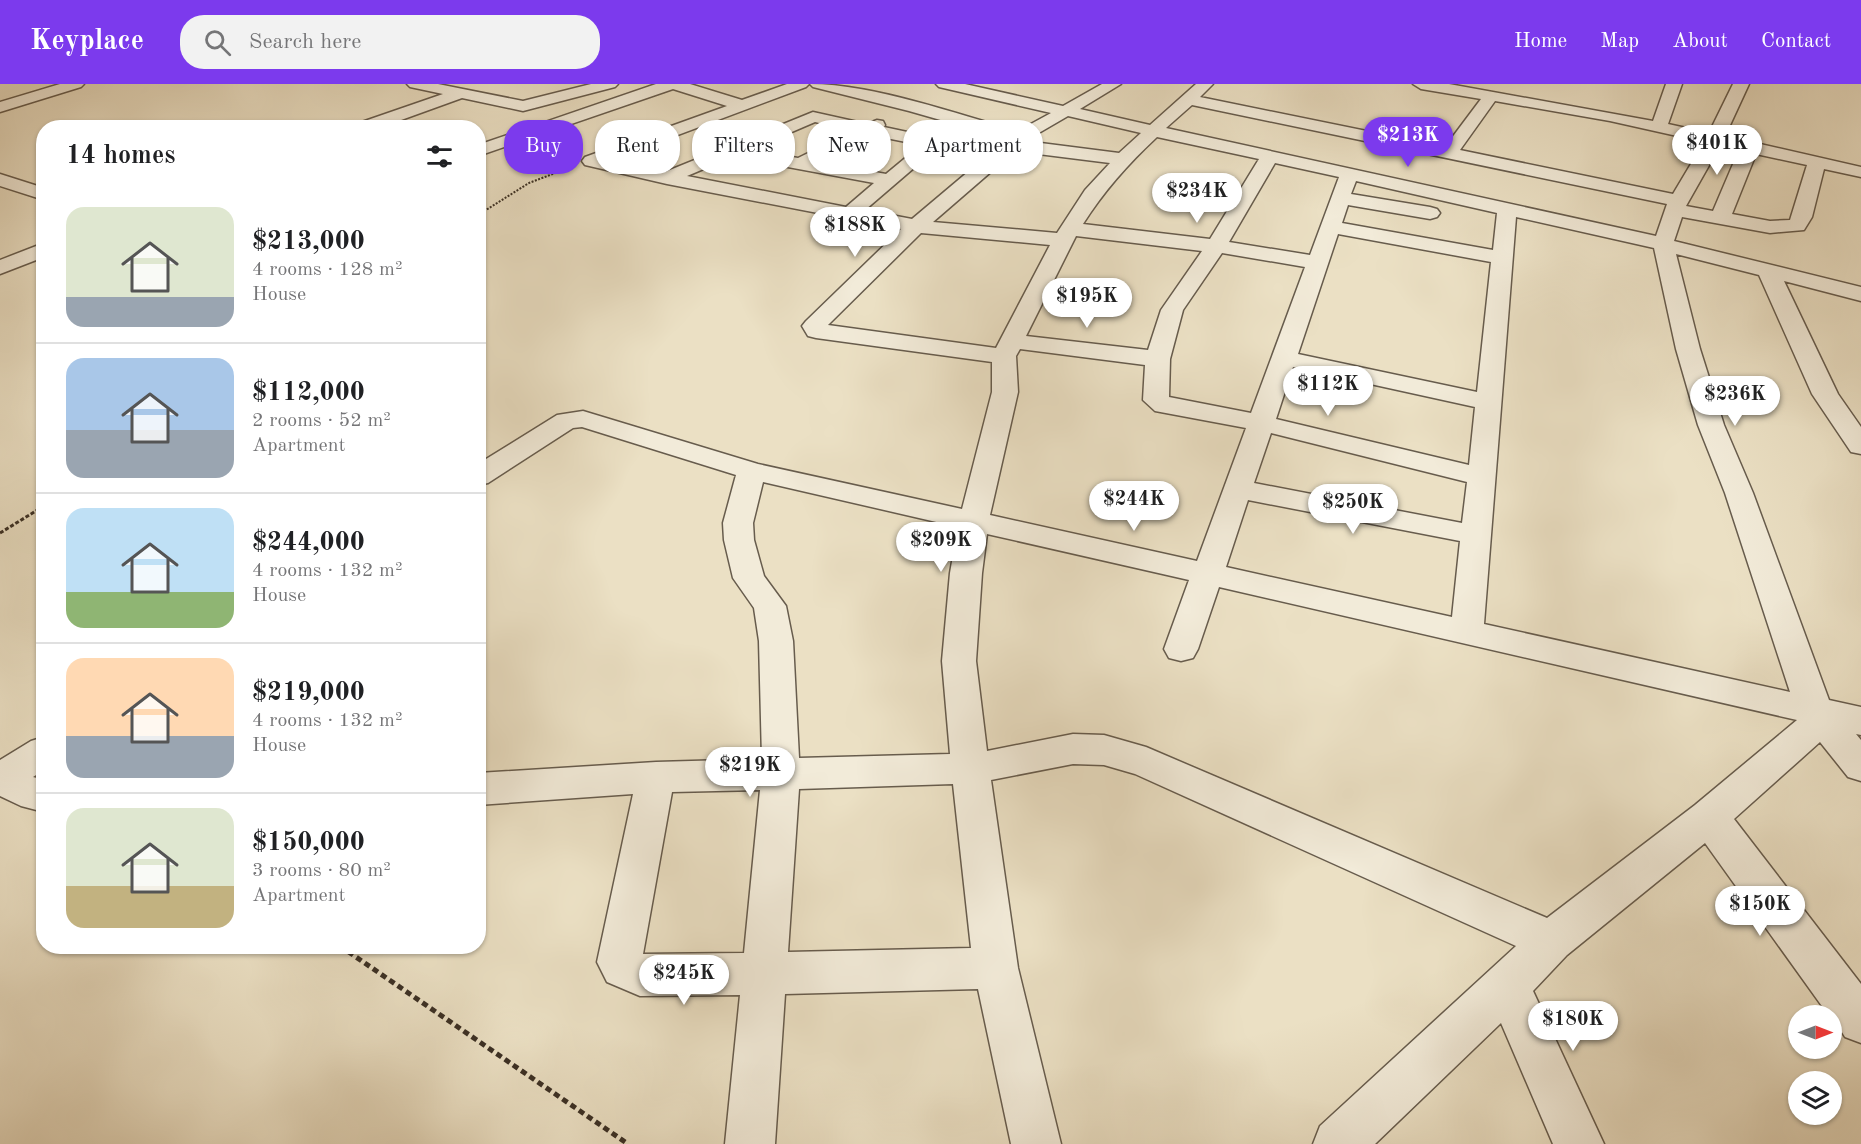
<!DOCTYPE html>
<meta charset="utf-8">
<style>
body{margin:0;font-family:"Old Standard TT",serif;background:#f2f2f2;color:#202124;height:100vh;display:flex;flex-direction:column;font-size:22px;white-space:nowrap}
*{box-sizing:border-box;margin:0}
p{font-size:20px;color:#757577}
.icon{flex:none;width:33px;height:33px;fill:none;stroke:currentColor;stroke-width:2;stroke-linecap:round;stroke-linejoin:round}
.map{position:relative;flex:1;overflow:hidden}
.details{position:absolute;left:36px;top:36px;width:450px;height:834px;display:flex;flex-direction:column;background:#fff;border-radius:24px;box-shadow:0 2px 4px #0004}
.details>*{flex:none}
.banner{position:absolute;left:504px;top:36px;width:570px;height:54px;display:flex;gap:12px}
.needle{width:39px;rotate:90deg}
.fabs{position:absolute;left:1788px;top:921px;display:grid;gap:12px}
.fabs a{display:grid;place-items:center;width:54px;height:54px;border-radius:50%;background:#fff;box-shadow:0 2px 4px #0004;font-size:30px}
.price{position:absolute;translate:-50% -51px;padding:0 14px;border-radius:21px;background:#fff;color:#222;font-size:20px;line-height:39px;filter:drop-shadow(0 2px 3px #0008)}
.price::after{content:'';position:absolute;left:50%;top:36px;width:18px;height:14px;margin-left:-9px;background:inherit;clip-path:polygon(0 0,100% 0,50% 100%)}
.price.active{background:#7c3aed;color:#fff}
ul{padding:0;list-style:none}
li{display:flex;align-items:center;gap:18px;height:150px;padding:0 30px}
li+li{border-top:2px solid #e0e0e0}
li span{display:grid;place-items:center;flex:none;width:168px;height:120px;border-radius:18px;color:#555}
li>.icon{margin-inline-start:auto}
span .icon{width:72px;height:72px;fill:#fffc;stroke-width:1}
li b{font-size:26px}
h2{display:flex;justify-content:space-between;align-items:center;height:72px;padding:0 30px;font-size:26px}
.pill{padding:0 21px;border-radius:24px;background:#fff;box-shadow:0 2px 4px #0004;font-size:21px;line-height:54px}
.pill.active{background:#7c3aed;color:#fff}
header{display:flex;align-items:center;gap:36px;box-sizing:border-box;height:84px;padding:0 30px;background:#7c3aed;color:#fff}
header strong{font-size:28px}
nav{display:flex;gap:33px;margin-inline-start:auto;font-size:21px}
.search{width:420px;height:54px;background:#f2f2f2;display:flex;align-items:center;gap:15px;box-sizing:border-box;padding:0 21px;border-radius:24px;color:#757577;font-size:22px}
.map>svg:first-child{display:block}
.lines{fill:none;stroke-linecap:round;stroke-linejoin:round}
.street-casing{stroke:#675c4d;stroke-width:3}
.path-far2{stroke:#3b3025;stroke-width:2;stroke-dasharray:2 1.5;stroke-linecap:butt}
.path-far1{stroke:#3b3025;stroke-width:3;stroke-dasharray:4 2;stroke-linecap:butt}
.path{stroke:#3b3025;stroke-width:5;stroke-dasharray:6 4;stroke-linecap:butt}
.street{fill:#f2ebd9;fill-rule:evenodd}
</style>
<header>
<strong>Keyplace</strong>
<div class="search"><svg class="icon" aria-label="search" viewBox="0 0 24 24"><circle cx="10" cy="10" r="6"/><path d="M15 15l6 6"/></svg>Search here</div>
<nav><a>Home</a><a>Map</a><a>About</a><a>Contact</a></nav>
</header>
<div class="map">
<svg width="1861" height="1060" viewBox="0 0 1861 1060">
<rect width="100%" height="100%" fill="#ebe0c4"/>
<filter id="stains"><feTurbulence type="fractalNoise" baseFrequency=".00333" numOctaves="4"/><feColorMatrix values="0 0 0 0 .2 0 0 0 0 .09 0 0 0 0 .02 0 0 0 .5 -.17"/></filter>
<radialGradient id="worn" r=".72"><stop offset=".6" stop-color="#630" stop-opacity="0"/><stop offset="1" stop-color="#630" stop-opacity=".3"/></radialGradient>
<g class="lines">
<defs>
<path id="street" d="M60 0H84L81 3 0 28V18Z
M407 0H438L523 17 591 0H618L615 3 523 27 462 14 379 44H354L356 40 443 10 410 3Z
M656 0H690L742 16 787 0H809L806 3 611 76 665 88 813 28 867 40 877 36 883 37 885 41 884 43 940 55 943 59 865 126 912 135 1007 55 909 27 813 3 810 0C874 0 955 30 1018 47L1051 29 939 3 936 0H965L1063 22 1102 0H1121L1080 25 1150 41 1196 0H1213L1200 13 1445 63 1481 15 1421 5 1413 0H1449L1653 37 1666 0H1682L1668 40 1709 49 1733 0H1749L1725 52 1861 83V93L1824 85 1812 133 1804 146 1770 149 1682 133 1674 157 1861 203V217L1784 197 1838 310 1861 343V370L1851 368 1812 310 1759 191 1676 170 1700 265 1724 341 1753 409 1829 616 1861 623V651L1856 650 1861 656V697L1848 693 1820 658 1734 735 1861 900V959L1845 953 1832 932H1829L1705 759 1567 871 1533 907 1604 1060H1553L1501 939 1375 1060H1313L1320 1042 1516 862 1135 690 1104 681 1073 680 991 696 1018 884 1061 1060H1011L978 905 785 910 775 1060H725L740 911 640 912 607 898 597 878 633 710 478 721V689L656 678 762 675 759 557 754 524 733 494 724 456 723 439 736 391 582 343 573 344 488 399 478 401V380L557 331 583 327 758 380 962 425 992 308V278L816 254 808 252 802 242 806 237 901 145 667 100 585 81 582 77 585 73 727 22 673 5 478 72V61ZM1495 17 1610 37 1704 58 1673 110 1460 66ZM1192 21 1667 120 1656 152 1166 44ZM1068 32 1141 49 1119 69 1025 57ZM815 38 853 47 798 74 750 66ZM871 51 921 61 886 90 819 78ZM1157 53 1259 75 1210 155 1083 140C1104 107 1128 80 1157 53ZM1720 62 1739 66 1713 127 1686 122ZM1015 67 1110 79 1085 106 1057 149 933 138ZM1756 70 1807 81 1790 136 1770 137 1732 130ZM732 73H733L874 99 846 123 687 92ZM1275 79 1339 93 1310 171 1229 158ZM1356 97 1497 129 1493 166 1342 139 1348 121 1430 135 1437 133 1440 129 1437 125 1430 123 1351 110ZM1516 133 1654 164 1676 265 1698 341 1725 409 1790 608 1484 540ZM921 149 1050 161 996 264 828 241ZM1338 150 1491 178 1477 308 1298 270ZM1076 152 1202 167 1161 226 1148 266 1026 252ZM1222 169 1305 183 1251 329 1169 313 1170 275 1183 226ZM1020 265 1145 281 1143 316 1155 327 1246 344 1197 477 990 431 1018 308 1016 272ZM1293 283 1475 323 1469 381 1276 335ZM1271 349 1467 398 1462 439 1254 399ZM763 398 958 443 950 489 942 577 950 670 799 674 793 557 786 522 764 492 754 456 753 439ZM1248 416 1460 457 1452 533 1226 483ZM987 450 1189 496 1164 565 1169 574 1181 577 1193 574 1198 565 1219 503 1797 636 1695 721 1547 834 1146 663 1104 651 1073 650 987 667 976 577 982 489ZM953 700 971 864 788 868 799 705ZM760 706 744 869 643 870 672 708Z
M0 90 44 104V116L0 102Z
M44 159V173L0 190V176Z
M44 653V686L33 693 44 696V728L21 722 0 712V676L31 657Z"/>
</defs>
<!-- street casing -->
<use href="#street" class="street-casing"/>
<!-- path-far2 -->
<path class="path-far2" d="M478 131 529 99 571 83"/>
<!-- path-far1 -->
<path class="path-far1" d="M0 449 44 422"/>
<!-- path -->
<path class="path" d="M340 862 628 1060"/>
<!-- street -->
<use href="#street" class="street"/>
</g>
<rect width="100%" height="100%" filter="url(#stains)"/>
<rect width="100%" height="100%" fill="url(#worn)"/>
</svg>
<div class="fabs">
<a><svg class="needle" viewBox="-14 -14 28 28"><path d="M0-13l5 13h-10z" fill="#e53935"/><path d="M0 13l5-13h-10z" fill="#757577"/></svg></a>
<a><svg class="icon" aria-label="layers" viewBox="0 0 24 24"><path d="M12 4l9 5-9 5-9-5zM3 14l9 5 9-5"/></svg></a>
</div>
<b class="price active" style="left:1408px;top:84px">$213K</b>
<b class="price" style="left:1717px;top:92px">$401K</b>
<b class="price" style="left:1197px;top:140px">$234K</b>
<b class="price" style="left:855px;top:174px">$188K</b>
<b class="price" style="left:1087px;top:245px">$195K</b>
<b class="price" style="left:1328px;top:333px">$112K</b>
<b class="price" style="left:1735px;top:343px">$236K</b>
<b class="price" style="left:1134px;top:448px">$244K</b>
<b class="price" style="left:1353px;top:451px">$250K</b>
<b class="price" style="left:941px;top:489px">$209K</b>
<b class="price" style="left:750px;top:714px">$219K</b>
<b class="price" style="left:1760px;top:853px">$150K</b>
<b class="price" style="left:684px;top:922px">$245K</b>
<b class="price" style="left:1573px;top:968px">$180K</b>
<div class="banner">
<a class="pill active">Buy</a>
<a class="pill">Rent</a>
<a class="pill">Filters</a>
<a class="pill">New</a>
<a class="pill">Apartment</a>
</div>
<section class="details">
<h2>14 homes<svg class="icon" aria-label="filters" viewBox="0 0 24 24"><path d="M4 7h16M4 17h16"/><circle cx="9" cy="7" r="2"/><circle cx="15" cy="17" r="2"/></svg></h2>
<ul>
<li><span style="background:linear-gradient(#dfe7d0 75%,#9aa5b1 0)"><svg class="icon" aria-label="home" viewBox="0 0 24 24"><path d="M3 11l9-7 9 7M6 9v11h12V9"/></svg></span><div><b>$213,000</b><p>4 rooms · 128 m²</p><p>House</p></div></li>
<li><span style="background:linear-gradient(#a9c7e8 60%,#9aa5b1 0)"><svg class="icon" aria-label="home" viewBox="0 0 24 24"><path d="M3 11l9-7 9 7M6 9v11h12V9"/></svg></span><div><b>$112,000</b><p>2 rooms · 52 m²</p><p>Apartment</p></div></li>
<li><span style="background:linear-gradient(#bfe0f5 70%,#8fb573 0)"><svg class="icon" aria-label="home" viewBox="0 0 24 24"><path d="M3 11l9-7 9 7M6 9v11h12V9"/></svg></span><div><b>$244,000</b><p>4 rooms · 132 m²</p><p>House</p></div></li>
<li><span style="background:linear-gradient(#ffd9b3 65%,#9aa5b1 0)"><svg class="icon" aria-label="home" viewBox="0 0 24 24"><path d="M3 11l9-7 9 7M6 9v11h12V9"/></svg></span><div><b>$219,000</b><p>4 rooms · 132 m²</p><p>House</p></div></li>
<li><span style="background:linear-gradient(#dfe7d0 65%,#c2b280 0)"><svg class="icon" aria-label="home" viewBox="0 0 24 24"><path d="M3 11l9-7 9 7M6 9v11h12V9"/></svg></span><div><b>$150,000</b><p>3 rooms · 80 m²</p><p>Apartment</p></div></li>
</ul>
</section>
</div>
